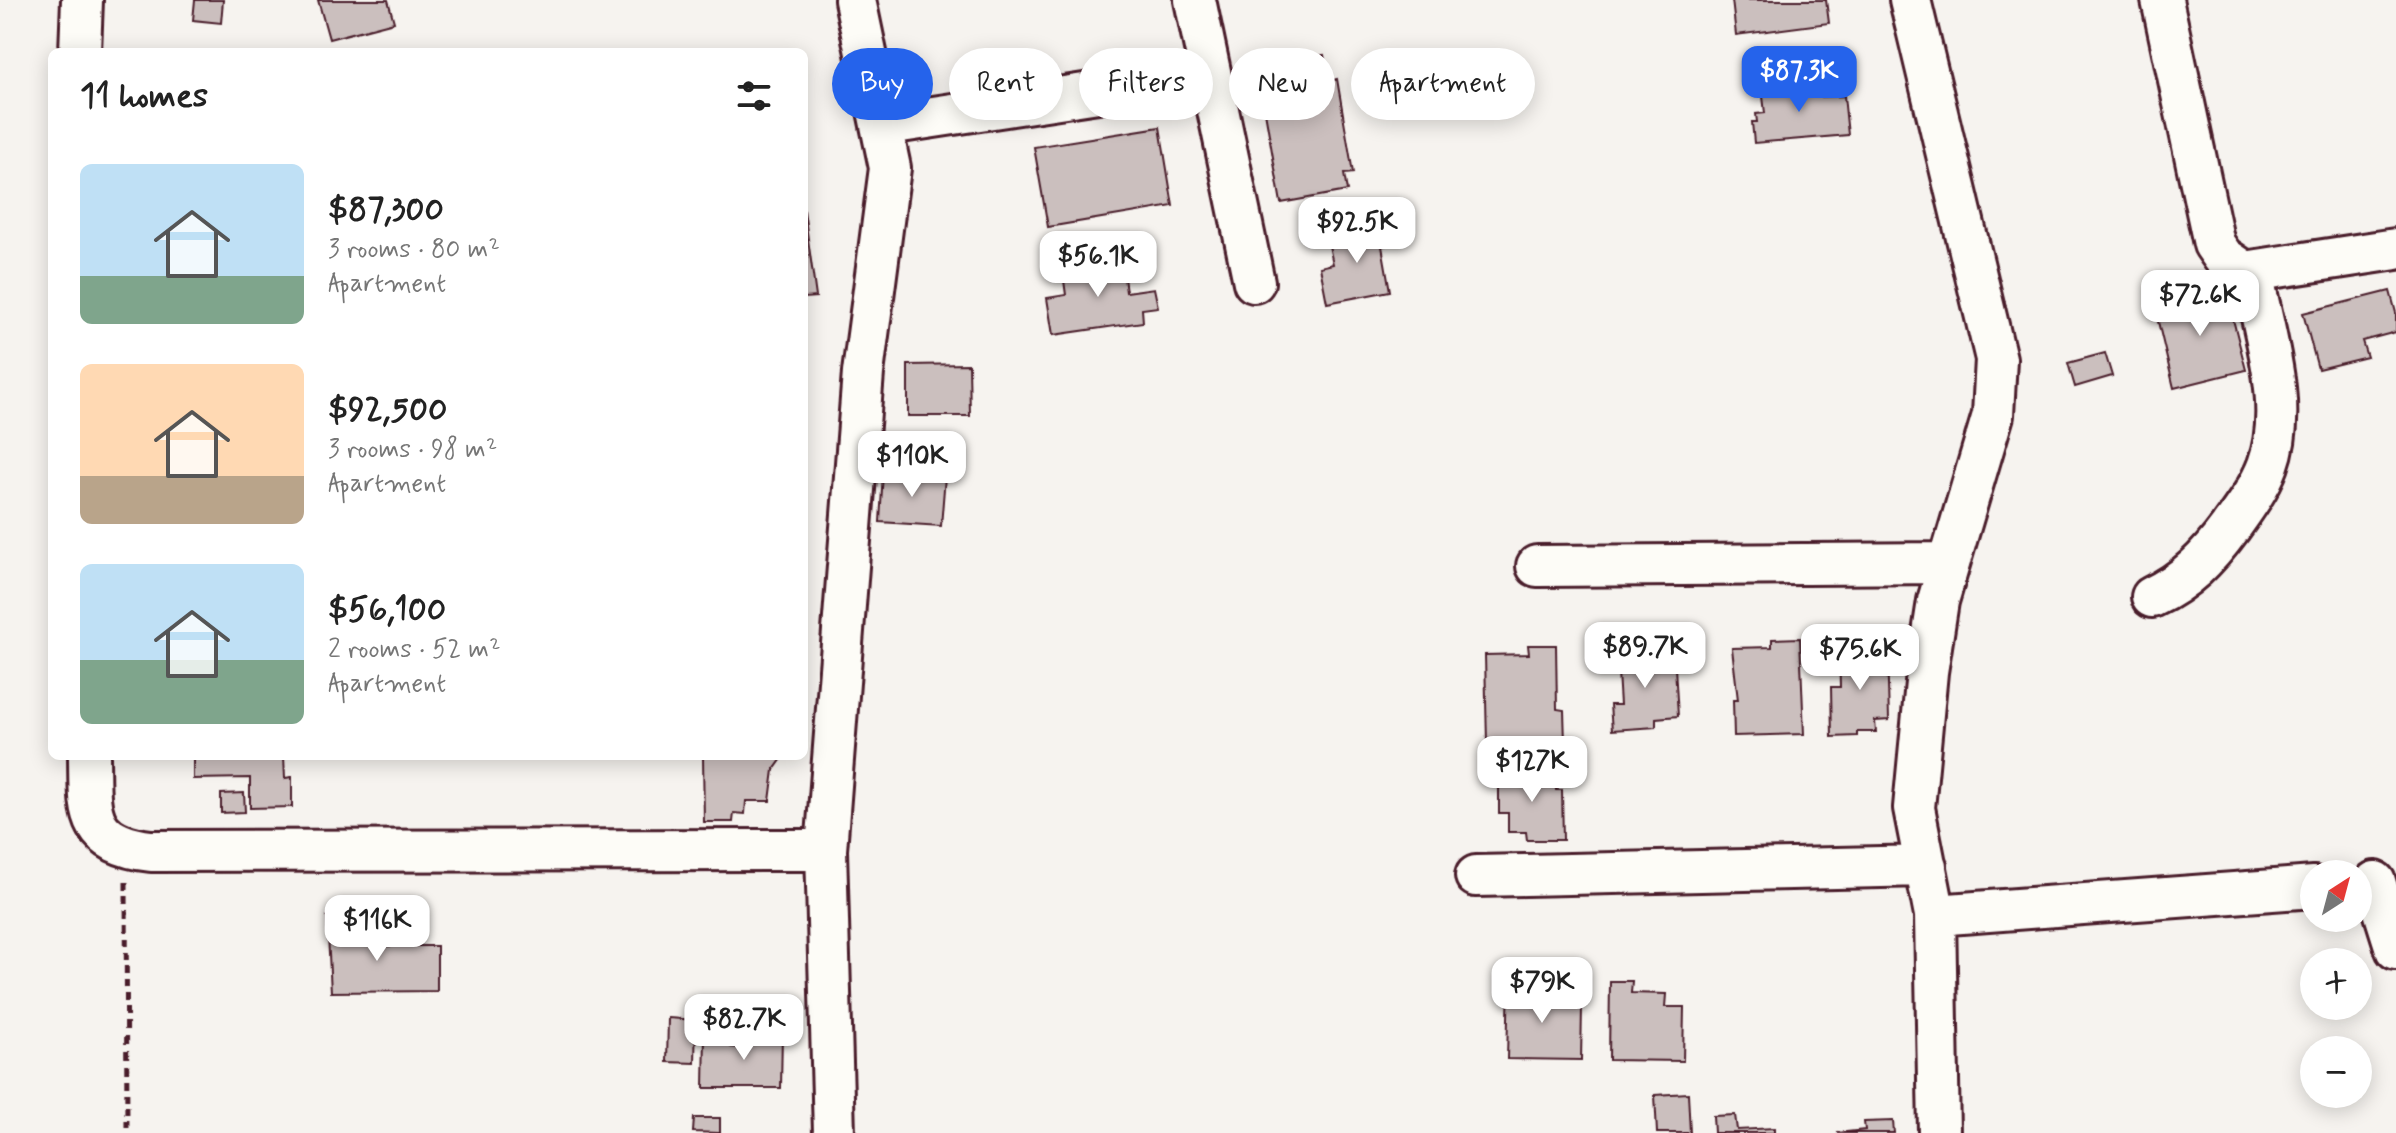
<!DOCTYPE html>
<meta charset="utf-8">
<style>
body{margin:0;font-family:Mynerve,sans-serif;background:#f2f2f2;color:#222;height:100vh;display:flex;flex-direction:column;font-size:30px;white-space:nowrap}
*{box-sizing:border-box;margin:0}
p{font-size:26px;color:#767676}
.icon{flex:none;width:44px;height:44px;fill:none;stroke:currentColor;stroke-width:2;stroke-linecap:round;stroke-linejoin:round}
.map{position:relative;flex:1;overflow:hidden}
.panel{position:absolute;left:48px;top:48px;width:760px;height:712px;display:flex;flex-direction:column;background:#fff;border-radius:12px;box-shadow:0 4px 20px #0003}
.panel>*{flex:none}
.banner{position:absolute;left:832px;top:48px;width:760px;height:72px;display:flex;gap:16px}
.needle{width:52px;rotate:36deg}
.fabs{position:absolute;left:2300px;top:860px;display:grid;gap:16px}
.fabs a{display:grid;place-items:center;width:72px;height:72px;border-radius:50%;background:#fff;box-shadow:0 4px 20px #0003;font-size:40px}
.price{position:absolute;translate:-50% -68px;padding:0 18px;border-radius:16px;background:#fff;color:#222;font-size:26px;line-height:52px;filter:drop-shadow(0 2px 4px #0008)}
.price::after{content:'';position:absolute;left:50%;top:48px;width:24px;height:18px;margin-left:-12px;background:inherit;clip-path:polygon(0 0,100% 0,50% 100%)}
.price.active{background:#2563eb;color:#fff}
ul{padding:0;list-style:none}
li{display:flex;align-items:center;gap:24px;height:200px;padding:0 32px}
li span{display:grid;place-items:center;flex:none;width:224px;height:160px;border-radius:12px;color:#555}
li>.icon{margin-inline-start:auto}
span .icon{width:96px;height:96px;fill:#fffc;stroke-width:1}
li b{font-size:34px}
h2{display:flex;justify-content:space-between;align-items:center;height:96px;padding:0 32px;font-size:34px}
.tag{padding:0 28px;border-radius:36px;background:#fff;box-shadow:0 4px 20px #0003;font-size:28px;line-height:72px}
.tag.active{background:#2563eb;color:#fff}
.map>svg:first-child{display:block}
.building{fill:#cbbfbe;stroke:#4a1f2b;stroke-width:2}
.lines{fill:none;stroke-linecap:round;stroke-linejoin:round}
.minor-casing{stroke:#4a1f2b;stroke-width:46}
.path{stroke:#4a1f2b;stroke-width:5;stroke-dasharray:8 6;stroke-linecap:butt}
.minor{stroke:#fdfcf7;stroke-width:40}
</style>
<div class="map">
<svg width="2396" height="1133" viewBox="0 0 2396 1133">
<rect width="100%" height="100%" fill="#f6f3ef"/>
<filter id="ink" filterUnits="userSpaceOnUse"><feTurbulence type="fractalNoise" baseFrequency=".0125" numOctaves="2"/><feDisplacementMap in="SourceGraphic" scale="16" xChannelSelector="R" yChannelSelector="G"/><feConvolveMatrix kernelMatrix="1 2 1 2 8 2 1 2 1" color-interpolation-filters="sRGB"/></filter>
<g filter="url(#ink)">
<!-- building -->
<path class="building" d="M195 0H223L221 23 193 20Z
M318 0H388L394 22 329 39Z
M1732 0H1826L1829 23 1736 35Z
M1324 55 1329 81 1337 79 1353 173 1344 174 1347 191 1281 203 1257 66Z
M1807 78 1810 97 1844 96 1848 135 1754 143 1752 122H1757L1756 114 1765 113 1762 88 1783 86V80Z
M1160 127 1173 206 1048 227 1034 147Z
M804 210 816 297 804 298Z
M1388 225 1392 244 1382 246 1390 291 1327 303 1320 267 1333 264 1328 241 1346 238 1345 233Z
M1121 256 1126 292 1154 288 1158 307 1142 309 1143 322 1053 335 1047 298 1066 295 1063 273 1084 270 1082 262Z
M2225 288 2246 370 2174 388 2154 305Z
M2390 291 2396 313V332L2362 341 2367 357 2318 369 2303 313Z
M2105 353 2112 376 2075 387 2068 363Z
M969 364 970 416H908V365Z
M883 472 945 476 941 526 880 522Z
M1800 638 1804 734 1734 736 1733 700H1738L1732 648 1772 647V639Z
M1528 645H1556L1557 709 1564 710 1565 743H1487L1485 655 1529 654Z
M1887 648 1889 720 1875 721 1876 732H1857V736L1832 737 1831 687H1840L1839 649Z
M1674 651 1678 716 1656 718V727L1612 730 1610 705H1620L1617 655Z
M193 756H284L285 778 292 777V807L250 808V778L193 779Z
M703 756H784L774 770 770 801H746L745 814 734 813 733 822H704Z
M1532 769 1531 776 1556 775V790H1562L1563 840H1527L1526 832H1508V813H1499V770Z
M244 793 245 812 221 813V794Z
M327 916 359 917V946H437V991L331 992Z
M1509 979 1530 980V992H1564V1005L1582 1006 1581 1060 1507 1059Z
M1610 981H1632L1631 993 1666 994 1665 1007H1684L1683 1061 1609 1060Z
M668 1018 696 1020 695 1063 667 1062Z
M745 1032 782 1033 781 1088H704L705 1035 731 1036V1047L745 1048Z
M1688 1093 1690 1133H1657L1655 1095Z
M1735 1115 1737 1130 1774 1128V1133H1714L1713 1116Z
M694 1118H720V1133L693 1132Z
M1893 1121 1894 1133H1837L1865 1130 1864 1122Z"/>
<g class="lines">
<defs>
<path id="minor" d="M1195 0 1254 282
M1910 0 1996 359 1993 415 1938 601 1927 672 1914 808 1935 915 1939 1133
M2162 0 2214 244 2223 257 2245 272 2396 249
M80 52 82 0
M881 125 1210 75
M1537 566 1949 563
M2152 597C2186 581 2208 558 2230 528 2243 510 2260 487 2268 465 2290 405 2263 331 2252 271
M89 756C90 810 84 843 151 851L826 850
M1476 876 1926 866
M2375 882 2396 949
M1935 915 2314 887
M834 1133 826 850 863 373 890 168 855 0"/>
</defs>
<!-- minor casing -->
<use href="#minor" class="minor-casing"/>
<!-- path -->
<path class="path" d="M126 882 127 1133"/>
<!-- minor -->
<use href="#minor" class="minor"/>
</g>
</g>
</svg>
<div class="fabs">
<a><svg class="needle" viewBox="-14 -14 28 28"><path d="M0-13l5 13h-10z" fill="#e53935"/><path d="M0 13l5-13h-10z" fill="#767676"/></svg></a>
<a>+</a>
<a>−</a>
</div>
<b class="price active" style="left:1799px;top:114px">$87.3K</b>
<b class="price" style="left:1357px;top:265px">$92.5K</b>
<b class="price" style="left:1098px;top:299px">$56.1K</b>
<b class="price" style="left:2200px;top:338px">$72.6K</b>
<b class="price" style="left:912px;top:499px">$110K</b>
<b class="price" style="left:1645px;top:690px">$89.7K</b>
<b class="price" style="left:1860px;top:692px">$75.6K</b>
<b class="price" style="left:1532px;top:804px">$127K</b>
<b class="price" style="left:377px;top:963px">$116K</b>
<b class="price" style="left:1542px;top:1025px">$79K</b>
<b class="price" style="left:744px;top:1062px">$82.7K</b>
<div class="banner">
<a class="tag active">Buy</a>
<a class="tag">Rent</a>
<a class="tag">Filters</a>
<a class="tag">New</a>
<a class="tag">Apartment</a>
</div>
<section class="panel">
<h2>11 homes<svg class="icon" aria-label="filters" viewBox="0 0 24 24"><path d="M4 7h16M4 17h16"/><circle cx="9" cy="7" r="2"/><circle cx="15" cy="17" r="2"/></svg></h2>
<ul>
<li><span style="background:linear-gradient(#bfe0f5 70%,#7fa58c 0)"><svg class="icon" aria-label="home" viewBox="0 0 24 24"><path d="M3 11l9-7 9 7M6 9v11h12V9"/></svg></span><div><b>$87,300</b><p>3 rooms · 80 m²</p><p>Apartment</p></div></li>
<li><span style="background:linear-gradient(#ffd9b3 70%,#b9a48a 0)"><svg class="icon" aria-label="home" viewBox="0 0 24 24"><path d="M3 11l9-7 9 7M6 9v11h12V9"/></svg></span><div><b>$92,500</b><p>3 rooms · 98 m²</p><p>Apartment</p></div></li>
<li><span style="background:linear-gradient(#bfe0f5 60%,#7fa58c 0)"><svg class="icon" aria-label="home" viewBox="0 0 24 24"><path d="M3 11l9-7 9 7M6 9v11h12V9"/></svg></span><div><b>$56,100</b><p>2 rooms · 52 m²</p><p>Apartment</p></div></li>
</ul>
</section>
</div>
